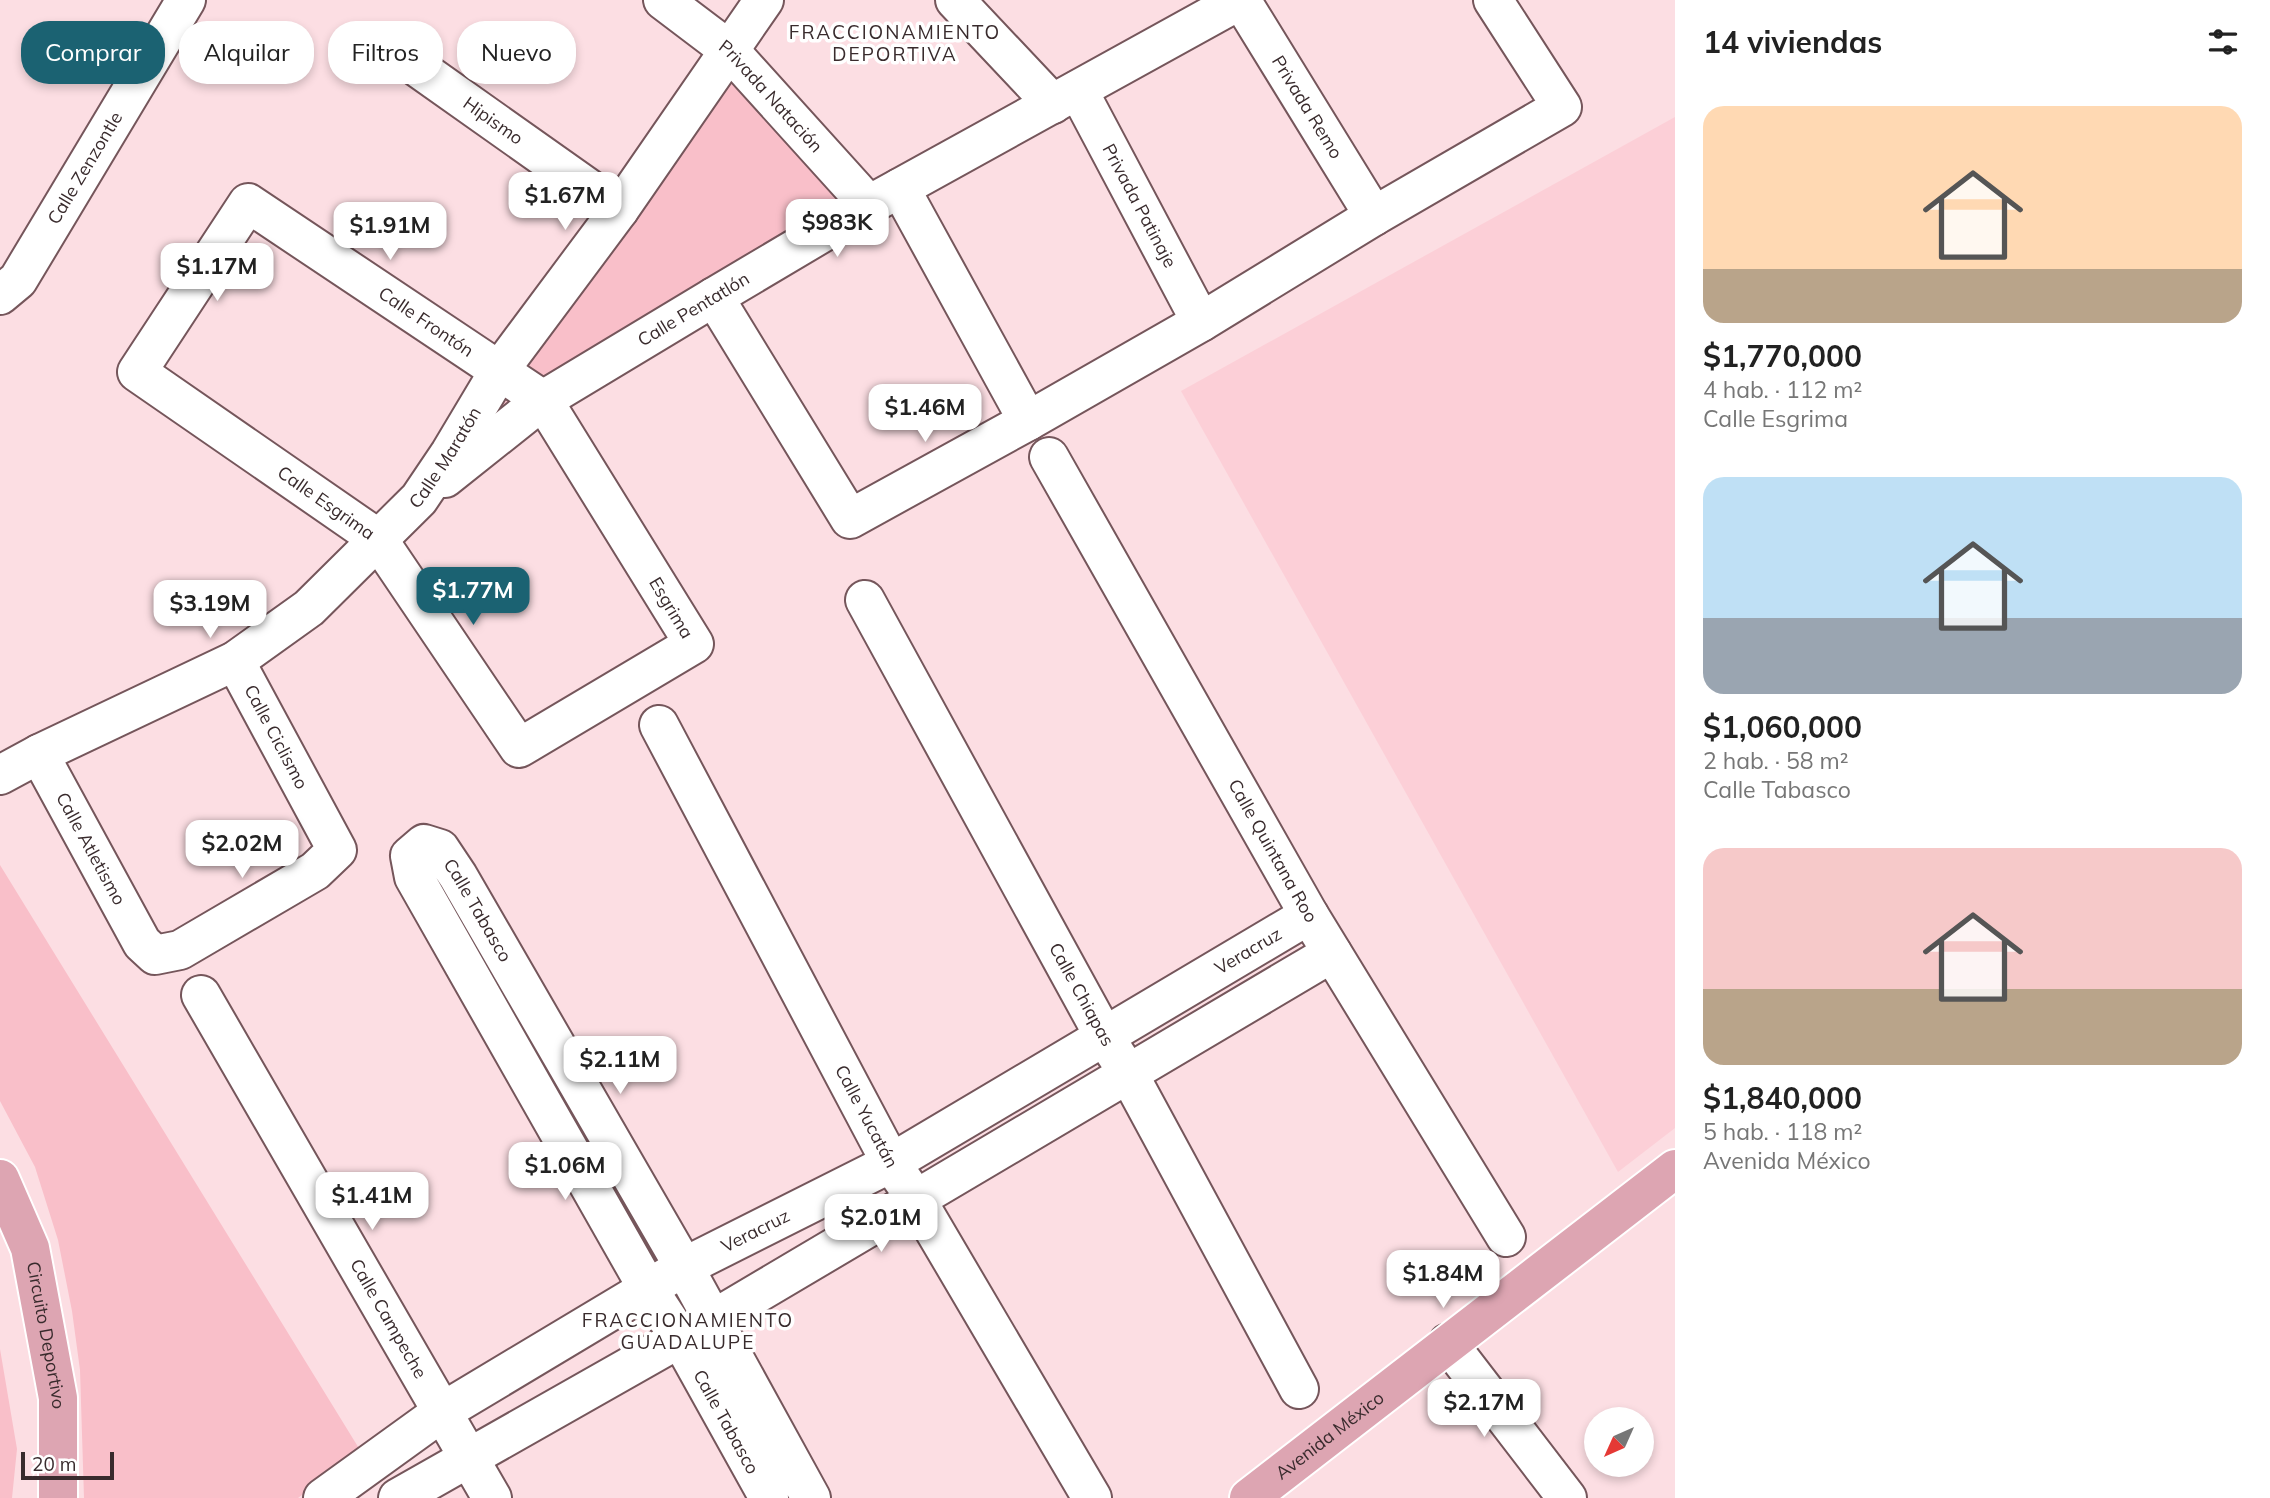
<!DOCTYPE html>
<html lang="es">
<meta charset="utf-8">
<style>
body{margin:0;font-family:Mulish,sans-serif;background:#f2f2f2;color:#222;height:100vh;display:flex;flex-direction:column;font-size:26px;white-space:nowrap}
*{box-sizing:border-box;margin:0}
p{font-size:23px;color:#767676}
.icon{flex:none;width:38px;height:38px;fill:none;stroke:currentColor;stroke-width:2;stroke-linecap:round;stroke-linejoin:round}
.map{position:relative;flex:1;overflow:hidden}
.details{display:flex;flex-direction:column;background:#fff;width:595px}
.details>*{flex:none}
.guide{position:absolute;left:21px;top:21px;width:665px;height:63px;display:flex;gap:14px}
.needle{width:46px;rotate:225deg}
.buttons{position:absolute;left:1584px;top:1407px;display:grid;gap:14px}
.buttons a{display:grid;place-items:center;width:70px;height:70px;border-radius:50%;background:#fff;box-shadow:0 4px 10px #0003;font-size:35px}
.scale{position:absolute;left:21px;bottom:18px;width:93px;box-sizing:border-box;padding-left:7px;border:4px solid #392b2d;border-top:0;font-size:19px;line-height:24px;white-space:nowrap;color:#392b2d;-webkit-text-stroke:5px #fff;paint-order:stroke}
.price{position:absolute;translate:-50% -60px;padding:0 16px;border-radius:14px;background:#fff;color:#222;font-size:23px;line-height:46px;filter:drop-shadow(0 2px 4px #0008)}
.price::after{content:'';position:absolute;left:50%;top:42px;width:21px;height:16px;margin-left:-10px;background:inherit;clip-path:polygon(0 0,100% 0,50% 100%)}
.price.current{background:#1b6272;color:#fff}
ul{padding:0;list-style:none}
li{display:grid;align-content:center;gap:14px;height:371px;padding:0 28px}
li span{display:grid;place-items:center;height:217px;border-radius:21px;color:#555}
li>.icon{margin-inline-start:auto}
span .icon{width:126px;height:126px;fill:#fffc;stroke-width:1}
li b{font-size:30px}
h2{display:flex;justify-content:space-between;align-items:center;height:84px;padding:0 28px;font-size:30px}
.chip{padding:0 24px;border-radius:28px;background:#fff;box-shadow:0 4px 10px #0003;font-size:24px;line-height:63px}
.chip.current{background:#1b6272;color:#fff}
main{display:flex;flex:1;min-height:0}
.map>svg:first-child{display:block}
.built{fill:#fccfd7}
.green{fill:#f9bfc9}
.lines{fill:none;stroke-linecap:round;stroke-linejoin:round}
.minor-casing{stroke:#75565b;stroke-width:42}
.major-casing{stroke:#fff;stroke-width:42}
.minor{stroke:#fff;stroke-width:38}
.major{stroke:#dda5b2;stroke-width:38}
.labels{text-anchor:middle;stroke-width:7;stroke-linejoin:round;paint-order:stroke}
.street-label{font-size:18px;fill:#392b2d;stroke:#fff}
.neighbourhood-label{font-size:19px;letter-spacing:2px;fill:#392b2d;stroke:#fff}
</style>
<main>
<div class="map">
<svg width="1675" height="1498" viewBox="0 0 1675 1498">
<rect width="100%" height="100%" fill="#fcdee3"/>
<!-- built -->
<path class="built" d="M1675 117V1128L1618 1172 1181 391Z"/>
<!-- green -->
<path class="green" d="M724 59 861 210 452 472Z
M0 865 360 1450 298 1498H84L80 1370 72 1311 58 1240 35 1167 0 1101Z
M0 1349 17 1449 12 1498H0Z"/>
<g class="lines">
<defs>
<g id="minor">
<path id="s1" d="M663 0 729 50 869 205"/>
<path d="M955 0 1053 104"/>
<path id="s2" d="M1241 0 1374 216"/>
<path id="s3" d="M400 55 619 210"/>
<path id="s4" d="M1078 90 1201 322"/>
<path d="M900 188 1028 421"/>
<path d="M248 203 543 400 694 644 519 748 377 538 137 372Z"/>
<path id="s5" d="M0 295 18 280 186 0"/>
<path d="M714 297 850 519 1028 421 1201 322 1374 216 1562 107 1493 0"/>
<path id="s6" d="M1049 457 1309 915 1506 1237"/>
<path id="s7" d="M445 478 543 400 714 297 869 205 1240 0"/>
<path id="s8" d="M865 600 1104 1036 1128 1073 1299 1389"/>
<path id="s9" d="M659 725 891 1163 916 1199 1092 1498"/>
<path id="s10" d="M39 754 142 943 155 955 180 950 315 871 337 850 235 661"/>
<path id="s11" d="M0 775 39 754 235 661 309 608 419 499 450 453 499 371 619 210 764 0"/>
<path id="s12" d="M201 995 492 1498"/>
<path d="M1448 1343 1567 1498"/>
<path id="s13" d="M323 1498 442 1412 684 1267 891 1163 1309 915"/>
<path d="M398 1498 712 1320 1332 953"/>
<path id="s14" d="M769 1498 680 1338 648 1289 414 877 410 856 424 844 440 849 458 876 684 1267 811 1498"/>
</g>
<g id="major">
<path id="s15" d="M0 1179 30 1248 58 1398V1498"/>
<path id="s16" d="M1249 1498 1675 1169"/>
</g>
</defs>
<!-- minor casing -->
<use href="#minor" class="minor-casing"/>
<!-- major casing -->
<use href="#major" class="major-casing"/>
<!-- minor -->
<use href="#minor" class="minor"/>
<!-- major -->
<use href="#major" class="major"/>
</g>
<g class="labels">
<!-- street labels -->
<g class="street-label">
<text dy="6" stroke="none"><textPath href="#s1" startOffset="145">Privada Natación</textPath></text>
<text dy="6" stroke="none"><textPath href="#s2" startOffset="126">Privada Remo</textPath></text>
<text dy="6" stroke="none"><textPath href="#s3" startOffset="114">Hipismo</textPath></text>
<text dy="6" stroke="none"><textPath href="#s5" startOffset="154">Calle Zenzontle</textPath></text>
<text dy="6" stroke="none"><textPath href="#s4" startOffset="131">Privada Patinaje</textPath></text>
<text dy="6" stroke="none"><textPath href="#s7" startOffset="301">Calle Pentatlón</textPath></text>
<text transform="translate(426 322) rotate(34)" y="6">Calle Frontón</text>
<text dy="6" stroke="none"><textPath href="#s11" startOffset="556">Calle Maratón</textPath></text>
<text transform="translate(326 503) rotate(35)" y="6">Calle Esgrima</text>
<text transform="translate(671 608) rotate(59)" y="6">Esgrima</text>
<text transform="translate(276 737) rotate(62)" y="6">Calle Ciclismo</text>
<text dy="6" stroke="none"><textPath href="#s10" startOffset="108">Calle Atletismo</textPath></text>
<text dy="6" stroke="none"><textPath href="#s6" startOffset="453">Calle Quintana Roo</textPath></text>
<text dy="6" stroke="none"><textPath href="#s14" startOffset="844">Calle Tabasco</textPath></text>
<text dy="6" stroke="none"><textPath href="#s13" startOffset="1076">Veracruz</textPath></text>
<text dy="6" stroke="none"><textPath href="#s8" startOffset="450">Calle Chiapas</textPath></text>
<text dy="6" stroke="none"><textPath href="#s9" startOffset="443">Calle Yucatán</textPath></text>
<text dy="6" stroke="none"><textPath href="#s13" startOffset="509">Veracruz</textPath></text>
<text dy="6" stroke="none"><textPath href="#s12" startOffset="374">Calle Campeche</textPath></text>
<text dy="6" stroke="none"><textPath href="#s15" startOffset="164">Circuito Deportivo</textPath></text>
<text transform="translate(726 1422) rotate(61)" y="6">Calle Tabasco</text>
<text dy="6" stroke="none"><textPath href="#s16" startOffset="102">Avenida México</textPath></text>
</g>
<!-- neighbourhood labels -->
<g class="neighbourhood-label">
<text x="895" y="39">FRACCIONAMIENTO<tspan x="895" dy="22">DEPORTIVA</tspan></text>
<text x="688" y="1327">FRACCIONAMIENTO<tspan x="688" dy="22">GUADALUPE</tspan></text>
</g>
</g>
</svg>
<div class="buttons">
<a><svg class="needle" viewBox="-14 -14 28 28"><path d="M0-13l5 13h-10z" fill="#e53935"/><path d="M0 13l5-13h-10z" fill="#767676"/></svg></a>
</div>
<div class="scale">20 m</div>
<b class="price" style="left:565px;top:232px">$1.67M</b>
<b class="price" style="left:837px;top:259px">$983K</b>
<b class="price" style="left:390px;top:262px">$1.91M</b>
<b class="price" style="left:217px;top:303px">$1.17M</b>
<b class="price" style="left:925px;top:444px">$1.46M</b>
<b class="price current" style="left:473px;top:627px">$1.77M</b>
<b class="price" style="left:210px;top:640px">$3.19M</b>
<b class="price" style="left:242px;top:880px">$2.02M</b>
<b class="price" style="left:620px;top:1096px">$2.11M</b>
<b class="price" style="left:565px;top:1202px">$1.06M</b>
<b class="price" style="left:372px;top:1232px">$1.41M</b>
<b class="price" style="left:881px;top:1254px">$2.01M</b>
<b class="price" style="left:1443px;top:1310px">$1.84M</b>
<b class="price" style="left:1484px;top:1439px">$2.17M</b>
<div class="guide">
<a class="chip current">Comprar</a>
<a class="chip">Alquilar</a>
<a class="chip">Filtros</a>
<a class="chip">Nuevo</a>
</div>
</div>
<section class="details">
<h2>14 viviendas<svg class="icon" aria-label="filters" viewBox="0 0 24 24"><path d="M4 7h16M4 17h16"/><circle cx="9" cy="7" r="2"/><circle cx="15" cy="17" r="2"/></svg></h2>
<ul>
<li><span style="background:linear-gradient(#ffd9b3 75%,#b9a48a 0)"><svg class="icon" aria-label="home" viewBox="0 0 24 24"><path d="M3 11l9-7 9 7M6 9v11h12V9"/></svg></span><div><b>$1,770,000</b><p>4 hab. · 112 m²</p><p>Calle Esgrima</p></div></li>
<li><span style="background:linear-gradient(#bfe0f5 65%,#9aa5b1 0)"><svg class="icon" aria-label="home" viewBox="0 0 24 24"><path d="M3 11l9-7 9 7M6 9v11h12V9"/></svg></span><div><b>$1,060,000</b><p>2 hab. · 58 m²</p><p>Calle Tabasco</p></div></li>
<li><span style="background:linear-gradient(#f6c9c9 65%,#b9a48a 0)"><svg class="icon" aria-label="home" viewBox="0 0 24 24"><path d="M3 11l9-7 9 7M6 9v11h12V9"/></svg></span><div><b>$1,840,000</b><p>5 hab. · 118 m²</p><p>Avenida México</p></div></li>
</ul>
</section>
</main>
